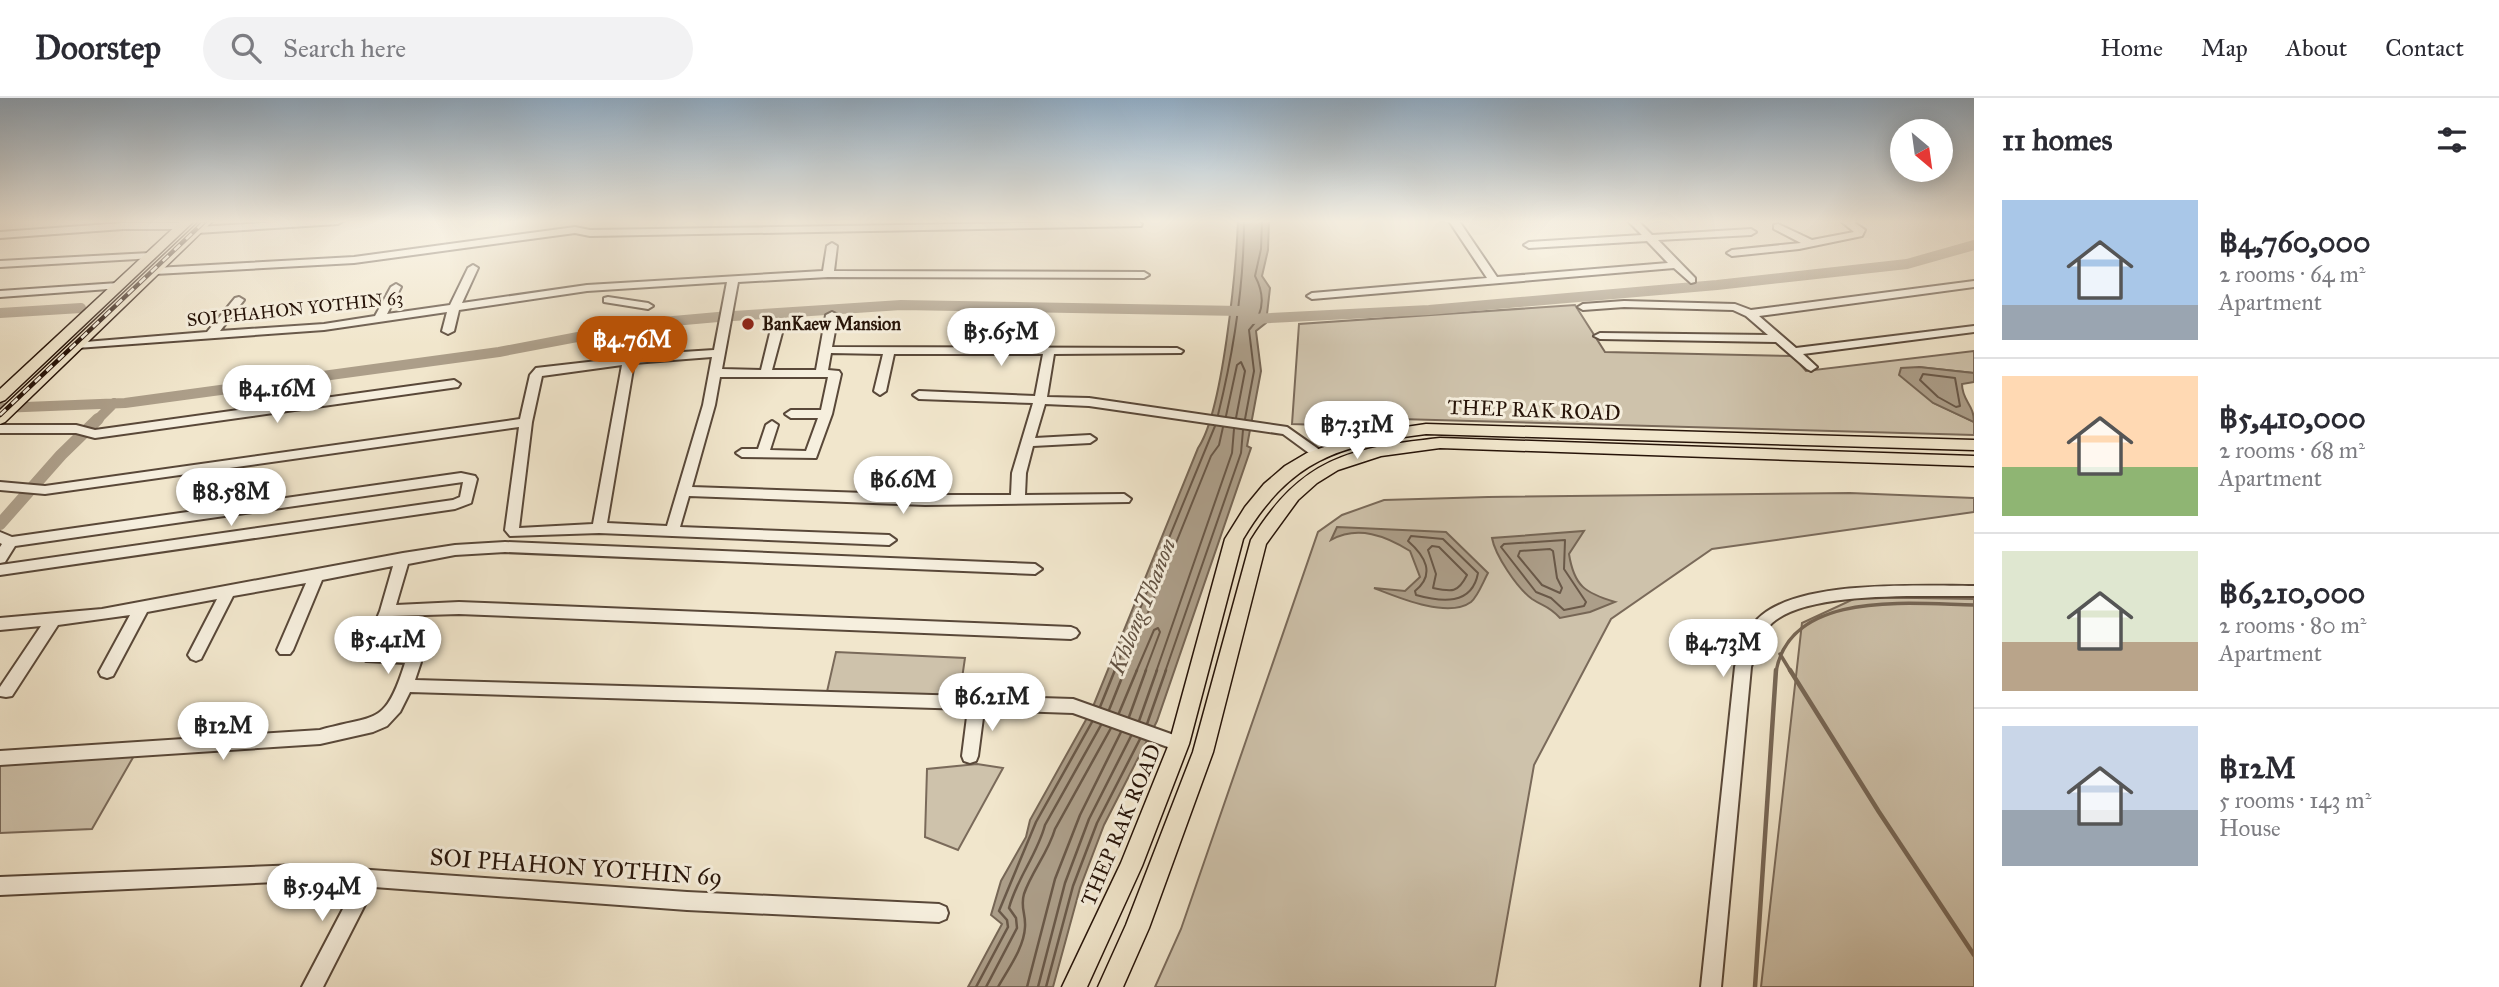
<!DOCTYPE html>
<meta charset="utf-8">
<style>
body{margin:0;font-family:"IM FELL Great Primer",serif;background:#f2f2f3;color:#2b2b33;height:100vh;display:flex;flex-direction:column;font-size:26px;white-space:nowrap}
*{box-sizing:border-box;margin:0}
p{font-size:23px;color:#7c7c81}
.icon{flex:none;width:38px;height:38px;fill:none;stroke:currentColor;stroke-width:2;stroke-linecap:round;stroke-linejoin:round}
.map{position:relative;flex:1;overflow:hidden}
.details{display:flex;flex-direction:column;background:#fff;width:525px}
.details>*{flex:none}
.needle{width:46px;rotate:151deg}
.buttons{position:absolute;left:1890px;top:21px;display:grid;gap:14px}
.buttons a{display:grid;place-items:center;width:63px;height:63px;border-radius:50%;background:#fff;box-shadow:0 4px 18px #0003;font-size:35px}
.price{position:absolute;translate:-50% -60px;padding:0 16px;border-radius:24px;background:#fff;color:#222;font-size:23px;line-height:46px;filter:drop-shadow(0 2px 4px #0008)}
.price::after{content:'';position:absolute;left:50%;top:42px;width:21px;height:16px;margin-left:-10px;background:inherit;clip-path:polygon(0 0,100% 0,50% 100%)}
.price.active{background:#b45309;color:#fff}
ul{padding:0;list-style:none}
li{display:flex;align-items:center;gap:21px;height:175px;padding:0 28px}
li+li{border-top:2px solid #e1e1e2}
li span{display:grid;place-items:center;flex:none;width:196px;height:140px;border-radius:0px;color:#555}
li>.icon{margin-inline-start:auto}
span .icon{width:84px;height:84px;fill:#fffc;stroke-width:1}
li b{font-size:30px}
h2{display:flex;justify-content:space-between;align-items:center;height:84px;padding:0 28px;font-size:30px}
header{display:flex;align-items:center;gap:42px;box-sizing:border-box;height:98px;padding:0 35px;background:#fff;border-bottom:2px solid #e1e1e2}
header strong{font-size:33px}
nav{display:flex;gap:38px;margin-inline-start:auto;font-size:24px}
.search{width:490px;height:63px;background:#f2f2f3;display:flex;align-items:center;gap:18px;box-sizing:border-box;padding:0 24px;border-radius:38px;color:#7c7c81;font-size:26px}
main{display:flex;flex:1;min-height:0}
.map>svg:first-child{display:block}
.green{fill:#cec2ab;stroke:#7a6a5a;stroke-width:2}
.water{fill:#ac9e89;stroke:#766655;stroke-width:2}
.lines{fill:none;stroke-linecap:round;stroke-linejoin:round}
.shore-far1{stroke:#695848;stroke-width:2}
.shore{stroke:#695848;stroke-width:2.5}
.stream-far1{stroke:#766655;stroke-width:3.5}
.stream{stroke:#766655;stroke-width:4.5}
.canal-far1{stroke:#ac9e89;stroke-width:10}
.canal{stroke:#ac9e89;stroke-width:12}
.minor-casing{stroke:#594839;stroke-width:4}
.major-casing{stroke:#261308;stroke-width:3}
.minor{fill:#f6efde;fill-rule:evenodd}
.major{fill:#f1e6cc;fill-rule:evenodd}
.rail-casing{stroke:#261308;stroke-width:4.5}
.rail{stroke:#f6efde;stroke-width:2.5;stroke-dasharray:8;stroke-linecap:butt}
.poi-dot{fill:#8f2418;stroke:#f6efde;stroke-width:2.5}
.labels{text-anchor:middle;stroke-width:6;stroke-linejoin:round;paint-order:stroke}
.far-street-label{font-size:18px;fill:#261308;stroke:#f6efde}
.far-poi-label{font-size:18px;font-weight:bold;fill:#261308;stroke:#f6efde;text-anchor:start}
.street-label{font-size:21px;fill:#261308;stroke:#f6efde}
.water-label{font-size:23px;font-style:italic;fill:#625242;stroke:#f6efde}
.near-street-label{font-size:24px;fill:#261308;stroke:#f6efde}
</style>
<header>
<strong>Doorstep</strong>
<div class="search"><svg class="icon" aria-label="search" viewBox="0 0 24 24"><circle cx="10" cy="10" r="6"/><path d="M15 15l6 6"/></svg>Search here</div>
<nav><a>Home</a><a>Map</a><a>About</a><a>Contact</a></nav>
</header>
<main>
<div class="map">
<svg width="1974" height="889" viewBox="0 0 1974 889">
<rect width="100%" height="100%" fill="#f1e6cc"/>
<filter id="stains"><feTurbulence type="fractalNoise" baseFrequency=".00286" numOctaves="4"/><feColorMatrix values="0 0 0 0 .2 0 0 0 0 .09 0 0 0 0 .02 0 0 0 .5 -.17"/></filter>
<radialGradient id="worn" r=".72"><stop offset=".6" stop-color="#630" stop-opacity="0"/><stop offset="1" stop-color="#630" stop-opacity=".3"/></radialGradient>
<!-- green -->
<path class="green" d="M1575 207 1605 254 1793 258 1806 273 1974 253V275L1919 269 1914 286 1934 305 1974 324V337L1399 321 1350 328 1292 326 1299 226Z
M1850 395 1974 400V414L1712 451 1611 521 1534 667 1495 889H1155L1181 831 1318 434 1342 417 1384 402 1488 399Z
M1858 499 1974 501V889H1761L1802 525Z
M836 554 965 560 959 601 826 598Z
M135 656 92 731 0 735V665Z
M977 666 1003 670 958 752 925 739 927 671Z"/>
<!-- water -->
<path class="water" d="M1238 123H1269L1268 152 1262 178 1270 190 1266 225 1256 233 1261 273 1247 348 1251 350 1157 623 1104 727 1080 790 1053 889H968L1002 826 991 817 1001 783 1026 739 1030 722 1092 611 1198 350C1223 314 1236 171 1238 123Z
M1919 269 1974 275V284L1962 286C1962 303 1974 306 1974 324L1933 305 1899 277 1901 270Z
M1337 429 1446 434 1488 475C1483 484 1478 498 1471 504 1448 521 1397 499 1374 490L1405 493 1420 479 1410 453C1386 438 1358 427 1331 442Z
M1584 433 1569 456C1574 488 1585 495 1615 504L1590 514 1560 520C1548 507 1544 509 1532 501 1517 490 1495 457 1492 440Z"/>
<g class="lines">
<!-- shore-far1 -->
<path class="shore-far1" d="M1923 276 1955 280 1960 308 1956 309 1938 299 1920 282Z
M1218 317C1233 256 1244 185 1244 123
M1226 318 1237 267 1241 264 1245 273 1236 320
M1245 321 1254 273 1249 232C1264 216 1265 197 1255 178L1261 151 1262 123
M1411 438 1443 441 1478 475C1472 508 1441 504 1416 497L1415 493C1436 476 1425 458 1408 443Z
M1565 442 1564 471 1586 504 1584 508 1564 512 1551 500 1536 494 1501 449 1504 446Z
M1432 448 1439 449 1467 477C1458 495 1452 494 1433 490L1436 476 1428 452Z
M1550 451 1553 453 1557 480 1562 490 1560 495 1542 487 1518 458 1520 453Z
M1114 574 1215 328
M1124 574 1211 358 1219 347 1223 329
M1136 574 1154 532 1158 530 1160 534 1145 574
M1156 574 1232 355 1234 331
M1165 574 1241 355 1243 332"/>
<!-- shore -->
<path class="shore" d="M1100 609 1115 572
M1109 612 1125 572
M1119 615 1137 572
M1129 619 1146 572
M1139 623 1157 572
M1147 626 1166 572
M976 889 1008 829 1007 822 999 813 1036 724 1092 624
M986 889 1017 830 1016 820 1009 810C1017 780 1037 757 1045 727L1101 627
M998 889C1008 871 1024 850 1025 829 1026 816 1020 809 1024 796 1032 773 1048 755 1055 731L1111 630
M1027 889 1055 781 1080 717 1121 634
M1038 889 1065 785 1089 721 1131 638
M1046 889 1073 788 1097 725 1140 641"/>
<!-- stream-far1 -->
<path class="stream-far1" d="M1780 556 1791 574
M1776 574C1790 491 1911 506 1974 507"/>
<!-- stream -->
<path class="stream" d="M1790 572 1879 714 1974 857
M1755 889 1776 572"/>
<!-- canal-far1 -->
<path class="canal-far1" d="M0 215 81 210
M1252 221 1429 212 1717 187 1907 166 1974 147
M0 310 125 305 499 254 651 225 718 219 901 207 1241 213
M96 323 114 305"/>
<!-- canal -->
<path class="canal" d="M0 426 61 357 98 321"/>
<defs>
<path id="minor" d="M296 123H343L338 126 197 135 192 132 197 129Z
M1137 123 1142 126 1141 128 590 138 575 135 354 165 155 176 150 173 155 170 354 159 575 129 590 132Z
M1449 123H1459L1497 179 1668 165 1647 143 1529 150 1524 147 1529 144 1642 137 1628 123H1638L1652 137 1751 131 1756 134 1751 137 1658 142 1695 180V184L1691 185 1674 170 1312 201 1307 198 1312 195 1487 180Z
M1841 123H1852L1865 132 1862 138 1799 151 1732 158 1727 155 1732 152 1801 145 1774 131V127L1778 126 1812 142 1854 134Z
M123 125H182L187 128 182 131H123L0 140V134Z
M832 145 837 148 834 173 1144 174 1149 177 1144 180 828 179 738 184 722 271 761 272 771 231 777 228 783 231 772 272H816L826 217 832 214 838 217 832 249 1177 250 1183 253 1181 255 1054 256 1047 299 1089 300 1287 329 1324 355 1318 359 1313 358 1283 336 1089 308 1045 306 1035 340 1090 337 1096 341 1090 345 1033 348 1026 375 1025 397 1124 396 1131 401 1129 404 925 407 689 398 680 429 889 437 896 442 889 447 599 435 510 438 505 432 519 329 45 396 0 392V384L45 388 520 321 530 277 536 270 667 255 714 252 727 184 587 193 459 212 454 233 448 236 442 233 447 214 324 232 77 250 71 247 73 245 207 234 235 200 239 199 244 202 220 233 324 226 375 218 391 189 396 186 401 189 387 216 450 207 468 170 473 167 478 170 462 205 587 187 823 173 827 148ZM831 255 883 256 874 293 880 297 886 293 894 256H1043L1035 298 919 293 913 297 919 301 1033 305 1012 375 1011 397H925L692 389 715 307 720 279H828L821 312H791L785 316 791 320H818L806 353 770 352 778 327 772 323 766 327 758 351H742L736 355 742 359 816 360 832 316 841 276 839 273 828 272ZM712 259 703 307 667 428 607 425 634 265ZM622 267 593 426 519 430 532 324 542 278Z
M150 155 155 158 154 160 0 169V163Z
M1974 183V189L1759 218 1796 250 1974 228V234L1803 256 1817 269 1811 273 1807 271 1776 244 1600 241 1594 238 1600 235 1768 237 1746 218 1733 212 1624 209 1583 212 1578 209 1583 206 1624 203 1735 206 1751 212Z
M118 185 122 186V190L0 199V193Z
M608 199 648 205 653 208 648 211 604 204V200Z
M454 282 460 286 458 289 95 340 76 335H0V327H76L95 332Z
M461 375 475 378 477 381 471 405 455 411 0 477V467L453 402 460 399 463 384 15 448 5 464 0 465V449L2 446 0 445V434L12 439Z
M505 444 1035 466 1042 471 1035 476 505 454 455 457 408 466 396 507 459 504 1071 529 1076 531 1079 535 1076 539 1071 541 459 516 392 518 379 553 415 555 421 564 415 582 1073 601 1185 641 1187 646 1185 651 1179 653 1073 615 984 612 978 658 976 663 970 665 964 663 962 658 968 611 410 594 400 614 387 628 373 634 320 646 0 667V653L320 632C376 616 385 629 405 565L366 563 362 556 380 513 393 468 322 482 293 552 290 556H280L277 552 306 485 233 498 201 561 196 563 191 561 188 557 217 501 147 514 113 578 107 580 101 578 99 574 130 517 58 527 12 598 6 599 0 598V589L41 528 0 532V520L102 511 403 455 455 447Z
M1974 488V498C1924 499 1809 492 1772 525 1760 536 1756 554 1751 569L1721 889H1701L1735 569C1741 551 1747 529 1762 517 1805 482 1919 488 1974 488Z
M299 767 687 794 939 806 946 809 948 815 946 821 939 824 687 812 374 789 323 889H302L355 788 299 783 0 797V779Z"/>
<path id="major" d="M181 123H194L5 302 0 304V291Z
M200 123H213L5 324 0 326V312Z
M1426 326 1974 342V352L1426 336C1338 347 1290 362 1243 441L1189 646 1142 768 1087 889H1062L1121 765 1169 646 1225 441 1245 409 1264 386 1285 368 1307 355 1365 335Z
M1440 340 1974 358V368L1440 350 1381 358 1338 372 1317 385 1298 402 1266 446 1213 654 1149 830 1123 889H1098L1126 827 1193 654 1251 442C1302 360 1348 350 1440 340Z"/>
</defs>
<!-- minor casing -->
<use href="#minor" class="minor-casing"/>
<!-- major casing -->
<use href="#major" class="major-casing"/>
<!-- minor -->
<use href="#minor" class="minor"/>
<!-- major -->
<use href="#major" class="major"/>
<defs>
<path id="rail" d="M0 317 205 123"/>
</defs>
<!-- rail casing -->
<use href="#rail" class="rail-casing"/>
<!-- rail -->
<use href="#rail" class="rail"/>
</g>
<!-- sky -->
<linearGradient id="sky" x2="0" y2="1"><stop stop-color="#90abc2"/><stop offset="0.5" stop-color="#f9f4e8"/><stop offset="1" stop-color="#f9f4e8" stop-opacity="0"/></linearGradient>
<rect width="1974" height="247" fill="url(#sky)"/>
<!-- markers -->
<circle class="poi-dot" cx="748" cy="226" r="7"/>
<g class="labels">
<!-- far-street labels -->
<g class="far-street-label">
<text transform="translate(295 211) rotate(-6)" y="6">SOI PHAHON YOTHIN 63</text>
</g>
<!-- far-poi labels -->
<g class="far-poi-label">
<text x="762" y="232">BanKaew Mansion</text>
</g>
<!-- street labels -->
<g class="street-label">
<text transform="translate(1534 312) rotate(2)" y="7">THEP RAK ROAD</text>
<text transform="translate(1121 727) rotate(-67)" y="7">THEP RAK ROAD</text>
</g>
<!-- water labels -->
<g class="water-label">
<text transform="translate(1142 508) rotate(-68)" y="8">Khlong Thanon</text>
</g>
<!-- near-street labels -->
<g class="near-street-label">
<text transform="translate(576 769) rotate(4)" y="8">SOI PHAHON YOTHIN 69</text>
</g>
</g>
<rect width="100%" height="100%" filter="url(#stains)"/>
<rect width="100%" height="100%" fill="url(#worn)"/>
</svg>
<div class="buttons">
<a><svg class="needle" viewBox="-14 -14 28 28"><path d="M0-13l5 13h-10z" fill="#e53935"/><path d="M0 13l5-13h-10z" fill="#7c7c81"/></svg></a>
</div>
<b class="price" style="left:1001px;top:270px">฿5.65M</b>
<b class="price active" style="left:632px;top:278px">฿4.76M</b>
<b class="price" style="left:277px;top:327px">฿4.16M</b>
<b class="price" style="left:1357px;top:363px">฿7.31M</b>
<b class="price" style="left:903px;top:418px">฿6.6M</b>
<b class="price" style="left:231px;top:430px">฿8.58M</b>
<b class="price" style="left:388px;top:578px">฿5.41M</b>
<b class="price" style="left:1723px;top:581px">฿4.73M</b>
<b class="price" style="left:992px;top:635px">฿6.21M</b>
<b class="price" style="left:223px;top:664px">฿12M</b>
<b class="price" style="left:322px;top:825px">฿5.94M</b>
</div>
<section class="details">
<h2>11 homes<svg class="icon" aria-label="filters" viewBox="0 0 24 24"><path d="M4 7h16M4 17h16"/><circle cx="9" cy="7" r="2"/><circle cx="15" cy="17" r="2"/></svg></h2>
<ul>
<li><span style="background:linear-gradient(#a9c7e8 75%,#9aa5b1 0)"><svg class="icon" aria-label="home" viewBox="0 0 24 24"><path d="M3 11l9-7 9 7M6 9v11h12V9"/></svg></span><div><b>฿4,760,000</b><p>2 rooms · 64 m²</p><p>Apartment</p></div></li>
<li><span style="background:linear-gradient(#ffd9b3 65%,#8fb573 0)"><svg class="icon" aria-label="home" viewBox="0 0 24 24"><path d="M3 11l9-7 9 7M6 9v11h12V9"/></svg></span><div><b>฿5,410,000</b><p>2 rooms · 68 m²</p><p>Apartment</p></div></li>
<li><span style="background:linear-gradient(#dfe7d0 65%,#b9a48a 0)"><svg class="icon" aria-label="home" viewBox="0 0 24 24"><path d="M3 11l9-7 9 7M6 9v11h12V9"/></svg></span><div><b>฿6,210,000</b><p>2 rooms · 80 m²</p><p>Apartment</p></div></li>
<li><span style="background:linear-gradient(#c9d6e8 60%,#9aa5b1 0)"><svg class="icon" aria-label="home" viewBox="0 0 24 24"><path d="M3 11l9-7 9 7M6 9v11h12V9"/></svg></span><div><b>฿12M</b><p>5 rooms · 143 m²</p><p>House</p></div></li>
</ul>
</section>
</main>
